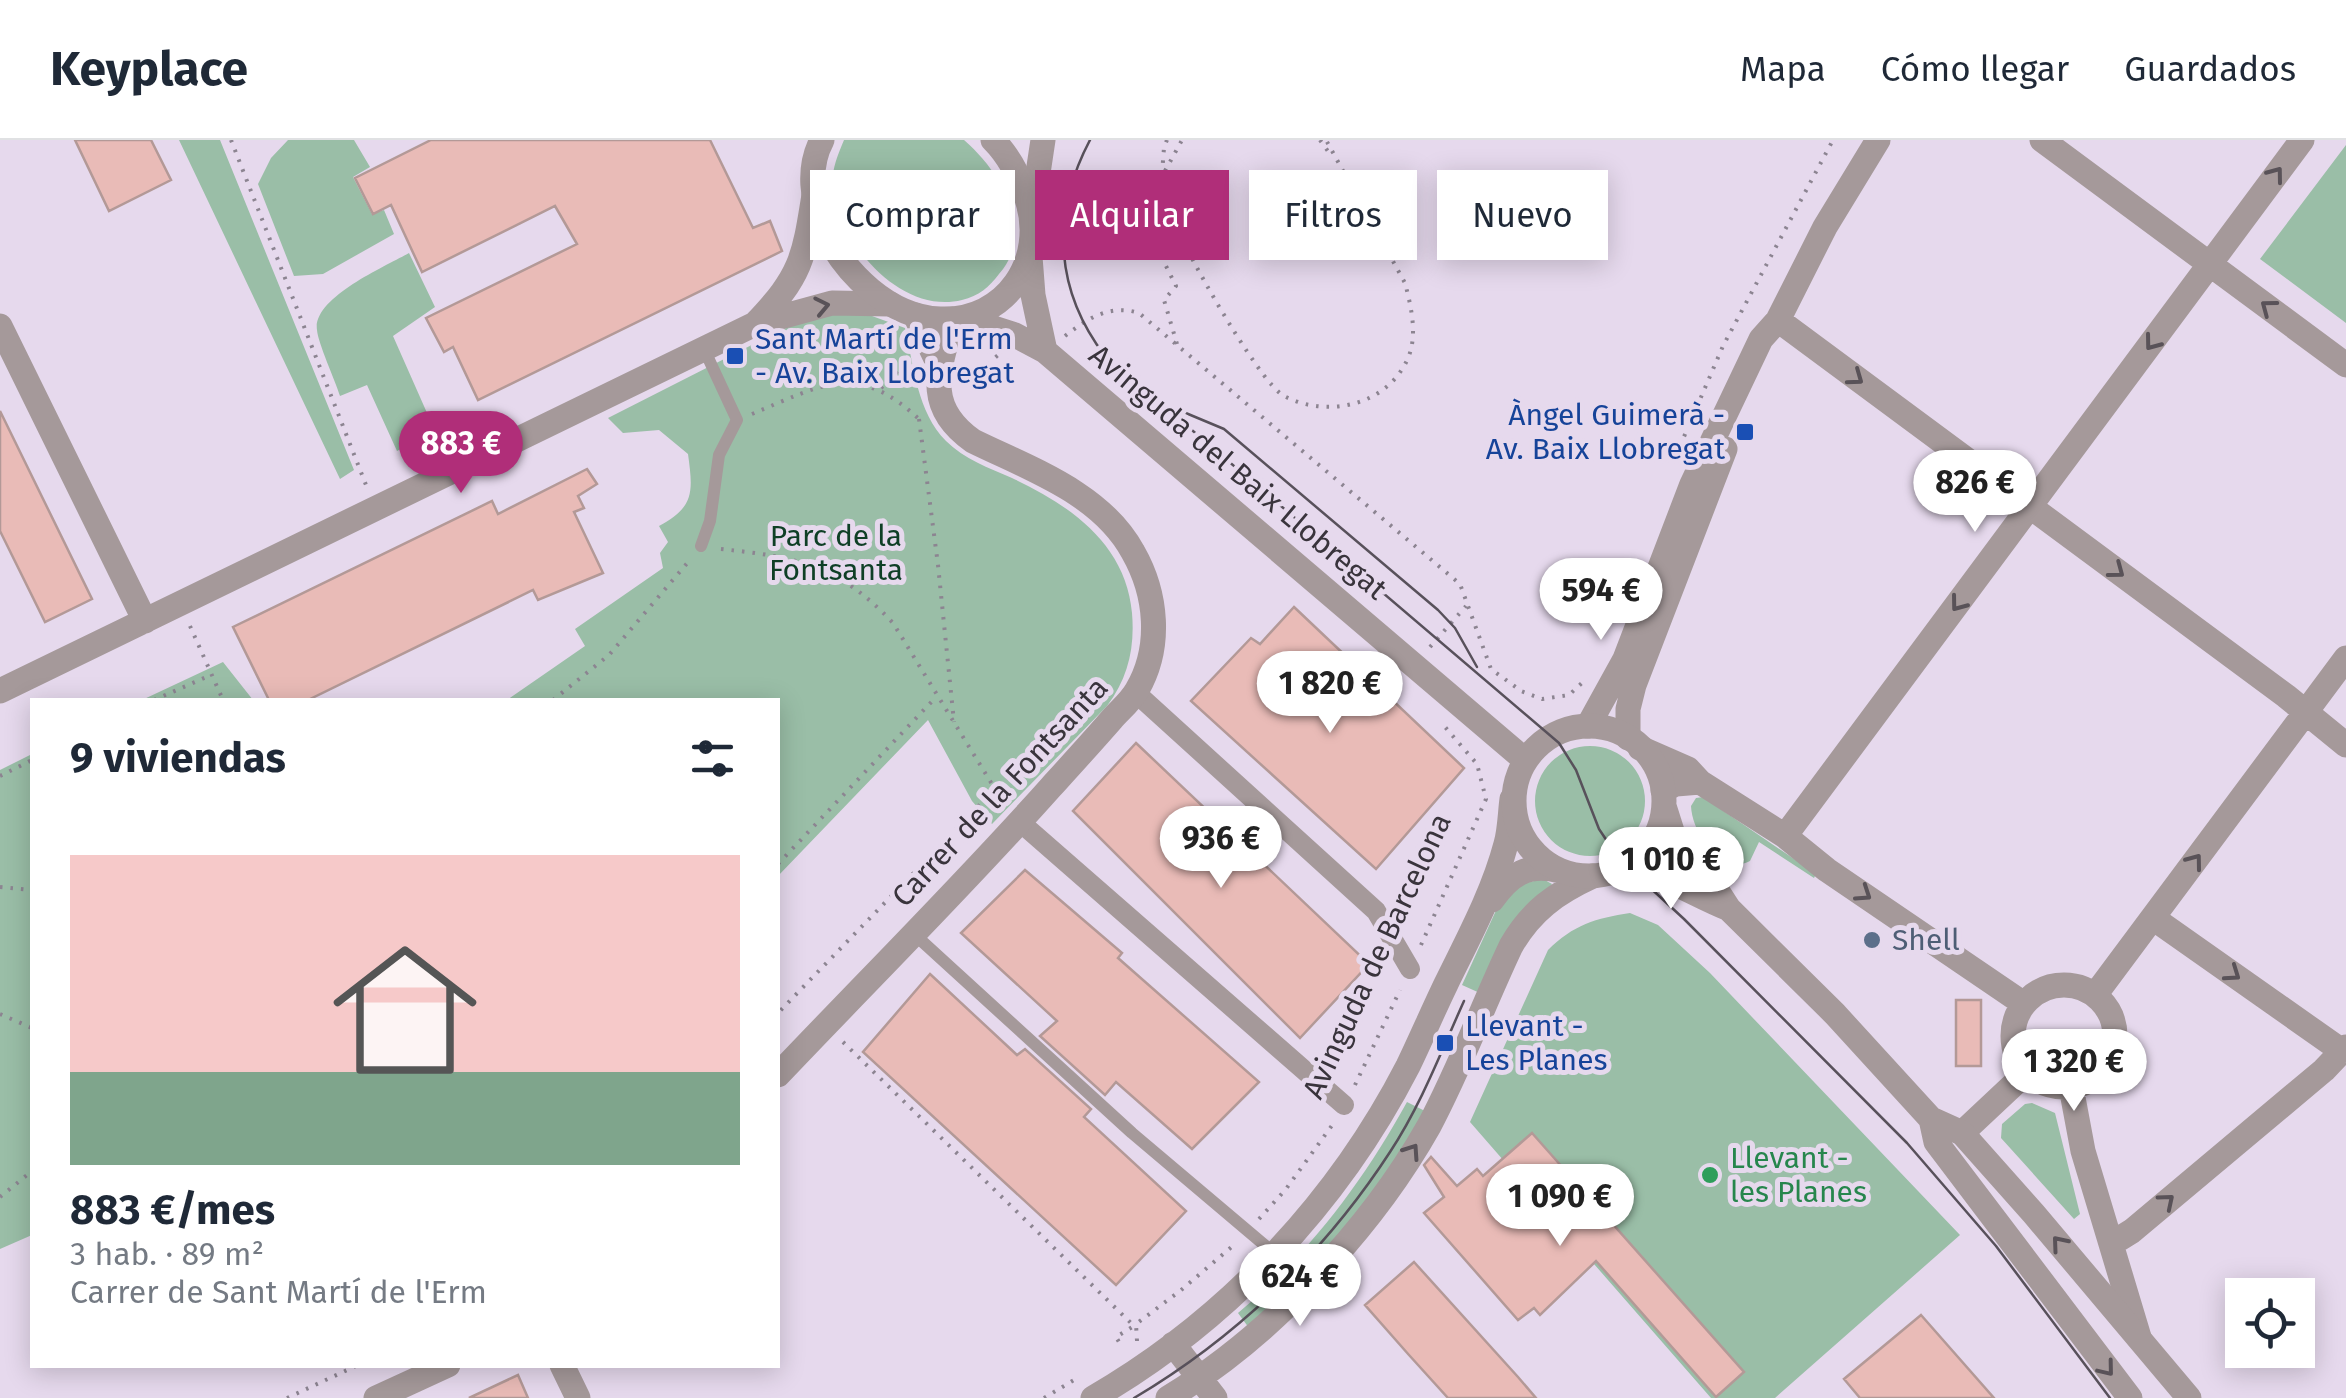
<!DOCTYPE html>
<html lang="es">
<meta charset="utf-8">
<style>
body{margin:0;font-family:"Fira Sans",sans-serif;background:#f6f6f7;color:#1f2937;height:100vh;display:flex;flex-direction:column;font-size:38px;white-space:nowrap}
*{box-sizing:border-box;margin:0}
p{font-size:32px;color:#747a83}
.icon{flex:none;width:55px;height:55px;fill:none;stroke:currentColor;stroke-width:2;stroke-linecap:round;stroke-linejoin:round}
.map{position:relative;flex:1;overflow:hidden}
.sheet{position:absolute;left:30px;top:558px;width:750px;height:670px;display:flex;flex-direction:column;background:#fff;border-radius:0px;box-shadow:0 5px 25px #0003}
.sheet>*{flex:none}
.hud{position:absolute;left:810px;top:30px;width:950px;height:90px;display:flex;gap:20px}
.tools{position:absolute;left:2225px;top:1138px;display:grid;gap:20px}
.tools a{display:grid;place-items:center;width:90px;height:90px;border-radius:0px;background:#fff;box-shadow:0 5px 25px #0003;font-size:50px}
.price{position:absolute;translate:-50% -85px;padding:0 22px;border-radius:35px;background:#fff;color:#222;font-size:32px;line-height:65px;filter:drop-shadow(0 2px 5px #0008)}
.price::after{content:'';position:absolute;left:50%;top:60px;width:30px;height:22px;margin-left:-15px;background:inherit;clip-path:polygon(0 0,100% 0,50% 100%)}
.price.current{background:#b02e79;color:#fff}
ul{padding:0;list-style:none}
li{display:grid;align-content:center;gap:20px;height:530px;padding:0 40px}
li span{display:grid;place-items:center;height:310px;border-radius:0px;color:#555}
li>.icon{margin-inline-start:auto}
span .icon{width:180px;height:180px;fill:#fffc;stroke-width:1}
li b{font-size:42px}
h2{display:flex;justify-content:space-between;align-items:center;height:120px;padding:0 40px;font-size:42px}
.chip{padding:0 35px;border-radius:0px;background:#fff;box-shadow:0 5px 25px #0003;font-size:35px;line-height:90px}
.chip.current{background:#b02e79;color:#fff}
header{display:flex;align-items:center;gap:60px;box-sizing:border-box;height:140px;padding:0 50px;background:#fff;border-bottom:2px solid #e0e1e3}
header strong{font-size:48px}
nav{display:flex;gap:55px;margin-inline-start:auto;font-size:35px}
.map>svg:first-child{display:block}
.green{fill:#9abea7}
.building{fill:#e9bbb7;stroke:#b39997;stroke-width:2.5}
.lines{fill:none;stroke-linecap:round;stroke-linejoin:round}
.path{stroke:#8c8491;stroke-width:4;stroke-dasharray:2.5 8;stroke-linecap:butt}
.service{stroke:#a5999a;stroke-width:12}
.pedestrian{stroke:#a5999a;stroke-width:20}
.minor{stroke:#a5999a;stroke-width:25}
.tertiary{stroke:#a5999a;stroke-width:25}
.tram{stroke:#58515b;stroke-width:2.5}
.oneway{stroke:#595258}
.transit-dot{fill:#1a4fb4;stroke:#e6d9ed;stroke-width:4}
.service-dot{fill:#5c6f8a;stroke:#e6d9ed;stroke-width:4}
.leisure-dot{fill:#2e9e5b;stroke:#e6d9ed;stroke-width:4}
.labels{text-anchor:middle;stroke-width:10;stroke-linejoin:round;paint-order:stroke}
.transit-label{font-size:30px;fill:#164399;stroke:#e6d9ed;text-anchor:start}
.street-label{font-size:30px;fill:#39343c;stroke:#e6d9ed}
.park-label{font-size:30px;fill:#0f3f26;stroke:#e6d9ed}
.service-label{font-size:30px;fill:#4e5e75;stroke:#e6d9ed;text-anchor:start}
.leisure-label{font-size:30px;fill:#27864d;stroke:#e6d9ed;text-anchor:start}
</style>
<header>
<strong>Keyplace</strong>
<nav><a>Mapa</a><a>Cómo llegar</a><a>Guardados</a></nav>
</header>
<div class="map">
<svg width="2346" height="1258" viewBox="0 0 2346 1258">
<rect width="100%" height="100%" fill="#e6d9ed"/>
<!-- green -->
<path class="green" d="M179 0H220L354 330 340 339Z
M288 0H354L370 27 353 37 372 74 384 70 394 94 323 134 294 136 258 44 271 18Z
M844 0H964C1000 31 1037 91 999 134 989 147 979 156 962 160 902 175 842 106 833 52 830 33 837 17 844 0Z
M2346 5V183L2260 119Z
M409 113 435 167 393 196 435 291 397 311 367 245 340 256C335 240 318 203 317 190 312 158 386 126 409 113Z
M861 172 905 188C914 227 917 272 946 301 964 319 989 328 1012 338 1070 365 1126 404 1132 473 1135 508 1128 538 1107 566L992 684 972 661 928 580 778 736V560H507L585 506 575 489 663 428 660 413 668 402 659 386C695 367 693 351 688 314L659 290 623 293 608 278 781 190 825 173Z
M223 522 253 560H142Z
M1535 661a55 55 0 1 1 110 0a55 55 0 1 1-110 0Z
M32 614V1095L0 1109V630Z
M1703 657 1816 734 1814 738 1759 702 1750 721C1720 737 1692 692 1691 666L1696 658Z
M1543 739 1552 744 1482 854 1462 845 1498 766 1511 746Z
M1630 773 1658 785 1710 833 1960 1095 1775 1258H1711L1470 982 1548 810C1573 785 1596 778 1630 773Z
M1407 962 1427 972 1405 1008 1337 1100 1249 1188 1238 1173C1308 1115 1363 1042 1407 962Z
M2032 963 2055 973 2080 1074 2074 1079 2001 998 2002 984 2025 964Z"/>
<!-- building -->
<path class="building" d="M75 0H151L171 40 109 71Z
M431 0H710L753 88 770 81 782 111 478 260 453 207 444 212 426 178 577 104 555 66 422 132 391 65 373 74 355 38Z
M0 271 92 459 45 482 0 391Z
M587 329 597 344 578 356 584 368 574 372 603 433 538 460 533 450 308 560H269L233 487 492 361 498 374Z
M1294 467 1464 628 1376 729 1191 561 1251 498 1260 504Z
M1136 603 1369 824 1300 898 1073 671Z
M1025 730 1122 813 1118 818 1259 942 1192 1009 1116 942 1105 955 1040 896 1057 881 961 793Z
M930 834 1017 915 1025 909 1091 969 1084 977 1186 1071 1116 1145 863 912Z
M1956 860H1981V926H1956Z
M1532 993 1744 1232 1716 1257 1596 1121 1540 1175 1534 1168 1518 1180 1424 1073 1444 1057 1424 1025 1431 1017 1457 1046 1477 1029 1483 1036Z
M1414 1122 1518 1237 1536 1258H1448L1409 1215 1365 1165Z
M1921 1175 1994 1258H1860L1844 1239Z
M518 1235 528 1258H469Z"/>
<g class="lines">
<!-- path -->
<path class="path" d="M231 0 366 345
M1167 0 1164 7C1163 24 1160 45 1165 61 1175 94 1258 242 1284 256 1328 279 1388 265 1408 218 1418 195 1411 166 1405 143L1326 0
M1320 0 1330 14
M1165 31 1182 0
M1065 196C1088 178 1110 164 1139 173L1460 444 1491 529 1521 551 1542 559 1569 555 1584 541
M1177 204 1164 160 1176 146 1161 116 1186 105
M969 231 981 230 998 215
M881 248 906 223
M752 274C824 244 859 220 923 283
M919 279 938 425 954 582
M1680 306 1723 206 1833 0
M721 409C797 417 839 425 893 483L995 649 778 873
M190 486 223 560
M1430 507 1466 466
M154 560 211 535
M553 560 609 515 689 421
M0 636 32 620
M1005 662 995 649 1081 574
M778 724 936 557
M0 747 32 750
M1421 805 1486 659 1477 624 1445 587
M0 874 32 888
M843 902 1134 1186 1116 1197 1122 1207
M1355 945 1400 850
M0 1057 32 1031
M1259 1079 1286 1049 1333 984
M1137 1201 1136 1184 1180 1151 1235 1104
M287 1258 358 1225
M1044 1258 1074 1240"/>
<!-- service -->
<path class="service" d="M701 406 710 381 719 315 737 280 704 209
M914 794 1132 993 1275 1114"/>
<!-- pedestrian -->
<path class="pedestrian" d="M1136 553 1376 771 1410 829
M1020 682 1344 965"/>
<!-- minor -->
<path class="minor" d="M2042 0 2346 225
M1032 73 1043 0
M915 175 940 227
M1778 180 2286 556 2346 605
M755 184C801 136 804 119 814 55
M0 186 145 481
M0 551 755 184 832 163 890 164
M1588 586 1625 519 1692 344 1761 199 1778 180 1825 87 1878 0
M1628 598V569L1634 545 1725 309
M1640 608 1688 629 1700 642 1785 696 1827 730 2024 864
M1663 650 1676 644 1700 642
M1785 696 2302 0
M1492 760C1510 735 1528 722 1560 731
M2153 778 2342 911
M2013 896a51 51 0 1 1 102 0a51 51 0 1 1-102 0Z
M2095 855 2346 518
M778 935C869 839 963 746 1051 647 1071 625 1092 602 1112 579 1120 570 1131 561 1137 550 1162 507 1157 454 1133 412 1101 353 1030 329 973 301 923 266 939 229 953 179
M2071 947 2083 1011 2111 1104
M1962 993 2027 932
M2139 1197 2111 1104 2132 1091 2324 930 2346 907
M1173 1204 1215 1258
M562 1225 578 1258
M376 1258 448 1225
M1093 1258C1226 1181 1337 1064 1408 926 1421 899 1433 871 1446 844 1468 799 1493 753 1506 704 1510 690 1510 674 1512 659
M1168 1258C1270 1197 1371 1089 1429 986 1460 928 1483 865 1511 806 1531 771 1556 753 1593 736"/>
<!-- tertiary -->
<path class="tertiary" d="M822 0C807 28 812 61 824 89 844 133 889 177 940 179 1006 182 1047 120 1027 59 1020 38 1009 16 993 0
M1030 117 1033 155 1045 211
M962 178 1015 195 1045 211 1525 620
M1514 661a75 75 0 1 1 150 0a75 75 0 1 1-150 0Z
M1664 666 1677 707 1709 738 1729 769 1835 874 1931 979 1962 993 2034 1074 2189 1258
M1628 727C1665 735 1694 755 1729 769
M1931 979 1936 1002 2130 1258"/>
<!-- tram -->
<path class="tram" d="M1090 0C1051 74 1054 149 1105 216L1559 603 1576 630 1599 689 1619 719 1684 779 1907 1003 1996 1106 2110 1258
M1169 266 1224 289 1438 470 1455 488 1477 527
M1134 1258C1237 1197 1325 1112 1390 1012 1421 965 1441 912 1464 861"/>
</g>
<!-- one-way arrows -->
<defs><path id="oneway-chevron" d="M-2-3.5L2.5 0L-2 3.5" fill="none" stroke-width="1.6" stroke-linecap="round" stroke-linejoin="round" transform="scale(2.5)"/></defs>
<g class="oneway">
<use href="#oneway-chevron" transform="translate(2276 34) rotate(-53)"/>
<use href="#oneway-chevron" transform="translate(822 166) rotate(-12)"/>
<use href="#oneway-chevron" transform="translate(2268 167) rotate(-143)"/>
<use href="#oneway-chevron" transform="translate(2152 203) rotate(127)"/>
<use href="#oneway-chevron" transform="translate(1856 238) rotate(36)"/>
<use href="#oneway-chevron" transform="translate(2117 431) rotate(37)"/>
<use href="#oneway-chevron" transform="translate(1958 464) rotate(127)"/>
<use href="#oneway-chevron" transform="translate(2195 721) rotate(-53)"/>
<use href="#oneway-chevron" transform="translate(1864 754) rotate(34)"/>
<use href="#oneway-chevron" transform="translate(2233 834) rotate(35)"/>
<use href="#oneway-chevron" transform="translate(1412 1011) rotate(-56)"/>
<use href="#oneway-chevron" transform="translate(2167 1061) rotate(-40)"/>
<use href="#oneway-chevron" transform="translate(2059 1103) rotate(-130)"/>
<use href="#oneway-chevron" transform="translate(2107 1229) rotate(51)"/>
</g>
<!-- markers -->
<g class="transit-dot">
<rect x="725" y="206" width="20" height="20" rx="5"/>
<rect x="1735" y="282" width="20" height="20" rx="5"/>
<rect x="1435" y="893" width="20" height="20" rx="5"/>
</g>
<circle class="service-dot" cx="1872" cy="800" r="10"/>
<circle class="leisure-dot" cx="1710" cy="1035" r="10"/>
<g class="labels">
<!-- transit labels -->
<g class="transit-label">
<text x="755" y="209">Sant Martí de l'Erm<tspan x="755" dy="34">- Av. Baix Llobregat</tspan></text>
<text x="1725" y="285" text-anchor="end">Àngel Guimerà -<tspan x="1725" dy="34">Av. Baix Llobregat</tspan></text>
<text x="1465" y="896">Llevant -<tspan x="1465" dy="34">Les Planes</tspan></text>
</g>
<!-- street labels -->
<g class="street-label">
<text transform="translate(1238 332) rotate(40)" y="10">Avinguda del Baix Llobregat</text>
<text transform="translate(1000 652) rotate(-47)" y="10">Carrer de la Fontsanta</text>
<text transform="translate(1377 816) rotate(-65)" y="10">Avinguda de Barcelona</text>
</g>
<!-- park labels -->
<g class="park-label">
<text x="836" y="406">Parc de la<tspan x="836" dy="34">Fontsanta</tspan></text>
</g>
<!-- service labels -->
<g class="service-label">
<text x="1892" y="810">Shell</text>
</g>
<!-- leisure labels -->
<g class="leisure-label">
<text x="1730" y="1028">Llevant -<tspan x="1730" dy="34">les Planes</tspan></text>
</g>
</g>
</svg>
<div class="tools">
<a><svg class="icon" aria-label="locate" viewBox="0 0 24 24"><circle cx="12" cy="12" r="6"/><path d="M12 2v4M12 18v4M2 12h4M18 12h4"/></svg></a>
</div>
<b class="price current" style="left:461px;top:356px">883 €</b>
<b class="price" style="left:1975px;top:395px">826 €</b>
<b class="price" style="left:1601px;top:503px">594 €</b>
<b class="price" style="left:1330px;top:596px">1 820 €</b>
<b class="price" style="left:1221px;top:751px">936 €</b>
<b class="price" style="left:1671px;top:772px">1 010 €</b>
<b class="price" style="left:2074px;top:974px">1 320 €</b>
<b class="price" style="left:1560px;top:1109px">1 090 €</b>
<b class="price" style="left:1300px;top:1189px">624 €</b>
<div class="hud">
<a class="chip">Comprar</a>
<a class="chip current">Alquilar</a>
<a class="chip">Filtros</a>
<a class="chip">Nuevo</a>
</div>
<section class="sheet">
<h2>9 viviendas<svg class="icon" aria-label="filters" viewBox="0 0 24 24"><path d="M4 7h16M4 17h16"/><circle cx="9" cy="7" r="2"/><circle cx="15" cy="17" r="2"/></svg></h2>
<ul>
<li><span style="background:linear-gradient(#f6c9c9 70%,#7fa58c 0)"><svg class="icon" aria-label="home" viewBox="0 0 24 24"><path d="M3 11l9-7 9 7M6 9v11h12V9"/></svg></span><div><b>883 €/mes</b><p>3 hab. · 89 m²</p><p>Carrer de Sant Martí de l'Erm</p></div></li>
</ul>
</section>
</div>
